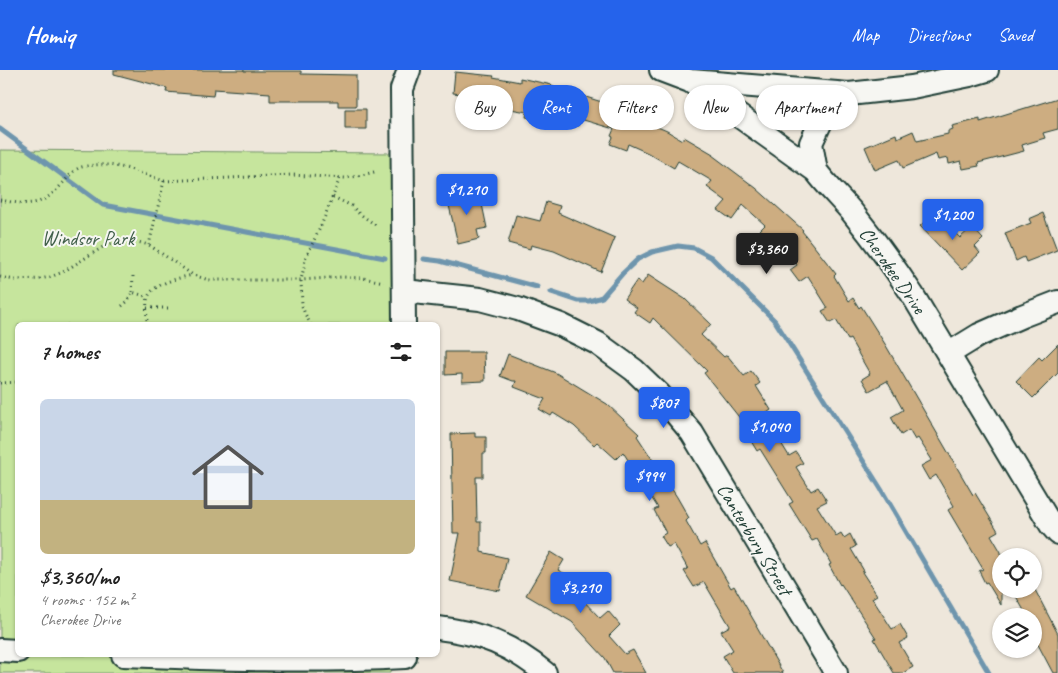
<!DOCTYPE html>
<meta charset="utf-8">
<style>
body{margin:0;font-family:Caveat,sans-serif;background:#f6f6f6;color:#222;height:100vh;display:flex;flex-direction:column;font-size:19px;white-space:nowrap}
*{box-sizing:border-box;margin:0}
p{font-size:16px;color:#767676}
.icon{flex:none;width:28px;height:28px;fill:none;stroke:currentColor;stroke-width:2;stroke-linecap:round;stroke-linejoin:round}
.map{position:relative;flex:1;overflow:hidden}
.details{position:absolute;left:15px;top:252px;width:425px;height:335px;display:flex;flex-direction:column;background:#fff;border-radius:8px;box-shadow:0 1px 4px #0004}
.details>*{flex:none}
.banner{position:absolute;left:455px;top:15px;width:475px;height:45px;display:flex;gap:10px}
.tools{position:absolute;left:992px;top:478px;display:grid;gap:10px}
.tools a{display:grid;place-items:center;width:50px;height:50px;border-radius:50%;background:#fff;box-shadow:0 1px 4px #0004;font-size:25px}
.price{position:absolute;translate:-50% -42px;padding:0 11px;border-radius:5px;background:#2563eb;color:#fff;font-size:16px;line-height:32px;filter:drop-shadow(0 1px 2px #0008)}
.price::after{content:'';position:absolute;left:50%;top:30px;width:15px;height:11px;margin-left:-8px;background:inherit;clip-path:polygon(0 0,100% 0,50% 100%)}
.price.on{background:#222;color:#fff}
ul{padding:0;list-style:none}
li{display:grid;align-content:center;gap:10px;height:265px;padding:0 25px}
li+li{border-top:1px solid #e0e0e0}
li span{display:grid;place-items:center;height:155px;border-radius:8px;color:#555}
li>.icon{margin-inline-start:auto}
span .icon{width:90px;height:90px;fill:#fffc;stroke-width:1}
li b{font-size:21px}
h2{display:flex;justify-content:space-between;align-items:center;height:60px;padding:0 25px;font-size:21px}
.tag{padding:0 18px;border-radius:22px;background:#fff;box-shadow:0 1px 4px #0004;font-size:18px;line-height:45px}
.tag.on{background:#2563eb;color:#fff}
header{display:flex;align-items:center;gap:30px;box-sizing:border-box;height:70px;padding:0 25px;background:#2563eb;color:#fff}
header strong{font-size:24px}
nav{display:flex;gap:28px;margin-inline-start:auto;font-size:18px}
.map>svg:first-child{display:block}
.green{fill:#c6e59d;stroke:#729168}
.lines{fill:none;stroke-linecap:round;stroke-linejoin:round}
.stream{stroke:#6e95ad;stroke-width:5}
.building{fill:#cdad81;stroke:#1f3d34}
.minor-casing{stroke:#1f3d34;stroke-width:26}
.path{stroke:#1f3d34;stroke-width:3;stroke-dasharray:1 4;stroke-linecap:butt}
.minor{stroke:#f6f6f2;stroke-width:22}
.labels{text-anchor:middle;stroke-width:4;stroke-linejoin:round;paint-order:stroke}
.park-label{font-size:20px;fill:#405f49;stroke:#f6f6f2}
.street-label{font-size:20px;fill:#1f3d34;stroke:#f6f6f2}
</style>
<header>
<strong>Homiq</strong>
<nav><a>Map</a><a>Directions</a><a>Saved</a></nav>
</header>
<div class="map">
<svg width="1058" height="603" viewBox="0 0 1058 603">
<rect width="100%" height="100%" fill="#eee7db"/>
<filter id="ink" filterUnits="userSpaceOnUse"><feTurbulence type="fractalNoise" baseFrequency=".02" numOctaves="2"/><feDisplacementMap in="SourceGraphic" scale="10" xChannelSelector="R" yChannelSelector="G"/><feConvolveMatrix kernelMatrix="1 2 1 2 8 2 1 2 1" color-interpolation-filters="sRGB"/></filter>
<g filter="url(#ink)">
<!-- green -->
<path class="green" d="M0 80 392 83V255H18V585H391L390 603H0Z"/>
<g class="lines">
<!-- stream -->
<path class="stream" d="M0 59 103 135 385 188
M424 189 440 191 537 217
M551 222 578 231H589L602 227 622 204 638 189 652 182 678 176 694 178 711 187 775 251 881 419 989 603"/>
</g>
<!-- building -->
<path class="building" d="M114 0H244V1H301V4L356 5V36H338V31H270V23L214 19 213 26 166 22 167 18 114 4Z
M455 2 494 6 493 7 520 12V8L552 15 551 16 605 33 603 39 627 49 629 45 667 61 682 70 684 67 713 84 712 85 756 118 803 160 802 161 836 204 834 206 849 231 853 228 859 238 861 236 885 274 973 425 975 423 998 461 991 465 1001 482V535L987 512 985 513 979 501 983 499 948 440 954 436 936 405 929 410 921 396 932 390 918 368 915 370 909 360 901 365 891 347 903 340 887 311 869 321 862 309 870 304 850 269 848 270 836 250 830 253 822 241 828 238 808 206 799 212 790 200 797 195 774 165 771 170 760 160 765 155 743 135 732 150 718 140 726 131 707 117 712 111 678 91 674 98 648 83 628 74 626 80 610 74 613 67 611 66 614 59 580 49 578 56 545 47 544 51 526 47 527 42 505 38V35L469 32 470 25 453 23Z
M1058 28V59L1043 63 1045 68 1022 75 1024 81 978 93 979 96 963 99 961 91 949 94 948 88 938 90 936 84 903 98 899 90 875 100 865 77 896 64 897 68 913 61 917 71 948 64V61L953 59 952 56 980 49V52Z
M345 39H366V59H345Z
M479 120 487 158 477 160 479 169 458 174 447 127Z
M546 132 560 136 558 143 615 168 601 202 554 181 531 175 530 179 508 173 516 145 540 151Z
M935 142 960 168 972 157 983 169 975 177 980 183 962 200 920 156Z
M1043 143 1057 180 1026 192 1024 187 1016 191 1005 163 1031 153 1029 149Z
M648 205 685 229 711 254 701 265 724 287 727 285 744 306 751 301 760 313 756 316 771 340 764 345 789 386 796 382 803 393 796 397 811 421 818 417 827 431 817 436 836 466 841 463 844 468 850 464 856 476 851 479 864 501 862 502 877 525 872 528 892 559 900 554 908 568 899 573 913 597 903 603H894L874 569 876 568 841 514 840 515 829 495 831 494 817 469 812 471 789 434 793 432 760 379 757 381 740 353 742 351 704 303 707 301 653 248 650 253 634 242 637 238 624 229 637 210 642 214Z
M1058 274V303L1033 328 1016 311 1039 287 1042 290Z
M445 282H484L485 311 462 312V304L445 305Z
M508 284 556 303 607 334 639 364 637 366 677 427 689 448 686 451 700 476 705 473 731 518 734 516 757 556H756L783 603H733L723 586 733 580 721 561 730 556 704 512 694 517 684 501 688 499 674 474 668 477 661 466 666 463 654 440 658 438 623 382 616 389 597 372 594 375 574 356 553 343 551 346 539 339 545 329 514 317 516 311H513L500 306Z
M475 363V367H486V383H483V407H476L477 452H481V482L507 488 500 521 450 511 460 463H453L451 364Z
M551 482 564 490 558 500 583 514 577 524 600 548 608 541 620 555 609 566 625 584 633 580 646 603H613L605 588 572 552 526 525Z
M1034 518 1058 564V603H1053L1034 567V546H1027L1012 519Z"/>
<g class="lines">
<defs>
<path id="minor" d="M661 0 690 11 816 101C827 116 840 128 852 142 873 168 893 195 912 224L1051 455 1058 463
M691 11 849 24 912 17 970 5 987 0
M816 101 811 73 824 45 849 24
M404 221 480 229 518 239 561 255 597 273 634 300 659 324 692 363 836 603
M404 255 402 19 409 0
M948 284 979 265 1022 246 1058 232
M438 558C481 563 511 575 545 603
M0 580 18 581
M123 585C217 589 311 592 405 587"/>
</defs>
<!-- minor casing -->
<use href="#minor" class="minor-casing"/>
<!-- path -->
<path class="path" d="M164 111 292 105 345 108 358 106 378 101
M333 127 352 136 357 142 377 156
M0 130C29 135 41 138 62 114 67 109 72 101 79 98 83 96 89 96 94 95 119 93 141 103 164 111L149 175
M0 207 15 210 40 209 50 207 63 202 106 175 123 170 134 171 149 175 193 205 209 210H301L342 207 363 208 384 212
M132 222 133 206
M122 236 128 231 132 222 148 227
M147 238H172
M68 255 69 253
M147 255C147 247 146 239 147 231 149 214 178 208 193 205
M311 255 305 244 302 236 301 210 304 197 305 189 321 156 340 108
M0 313 18 312"/>
<!-- minor -->
<use href="#minor" class="minor"/>
</g>
</g>
<g class="labels">
<!-- park labels -->
<g class="park-label">
<text x="88" y="175">Windsor Park</text>
</g>
<!-- street labels -->
<g class="street-label">
<text transform="translate(893 200) rotate(55)" y="7">Cherokee Drive</text>
<text transform="translate(755 469) rotate(59)" y="7">Canterbury Street</text>
</g>
</g>
</svg>
<div class="tools">
<a><svg class="icon" aria-label="locate" viewBox="0 0 24 24"><circle cx="12" cy="12" r="6"/><path d="M12 2v4M12 18v4M2 12h4M18 12h4"/></svg></a>
<a><svg class="icon" aria-label="layers" viewBox="0 0 24 24"><path d="M12 4l9 5-9 5-9-5zM3 14l9 5 9-5"/></svg></a>
</div>
<b class="price" style="left:467px;top:146px">$1,210</b>
<b class="price" style="left:953px;top:171px">$1,200</b>
<b class="price on" style="left:767px;top:205px">$3,360</b>
<b class="price" style="left:664px;top:359px">$807</b>
<b class="price" style="left:770px;top:383px">$1,040</b>
<b class="price" style="left:650px;top:432px">$994</b>
<b class="price" style="left:581px;top:544px">$3,210</b>
<div class="banner">
<a class="tag">Buy</a>
<a class="tag on">Rent</a>
<a class="tag">Filters</a>
<a class="tag">New</a>
<a class="tag">Apartment</a>
</div>
<section class="details">
<h2>7 homes<svg class="icon" aria-label="filters" viewBox="0 0 24 24"><path d="M4 7h16M4 17h16"/><circle cx="9" cy="7" r="2"/><circle cx="15" cy="17" r="2"/></svg></h2>
<ul>
<li><span style="background:linear-gradient(#c9d6e8 65%,#c2b280 0)"><svg class="icon" aria-label="home" viewBox="0 0 24 24"><path d="M3 11l9-7 9 7M6 9v11h12V9"/></svg></span><div><b>$3,360/mo</b><p>4 rooms · 152 m²</p><p>Cherokee Drive</p></div></li>
</ul>
</section>
</div>
